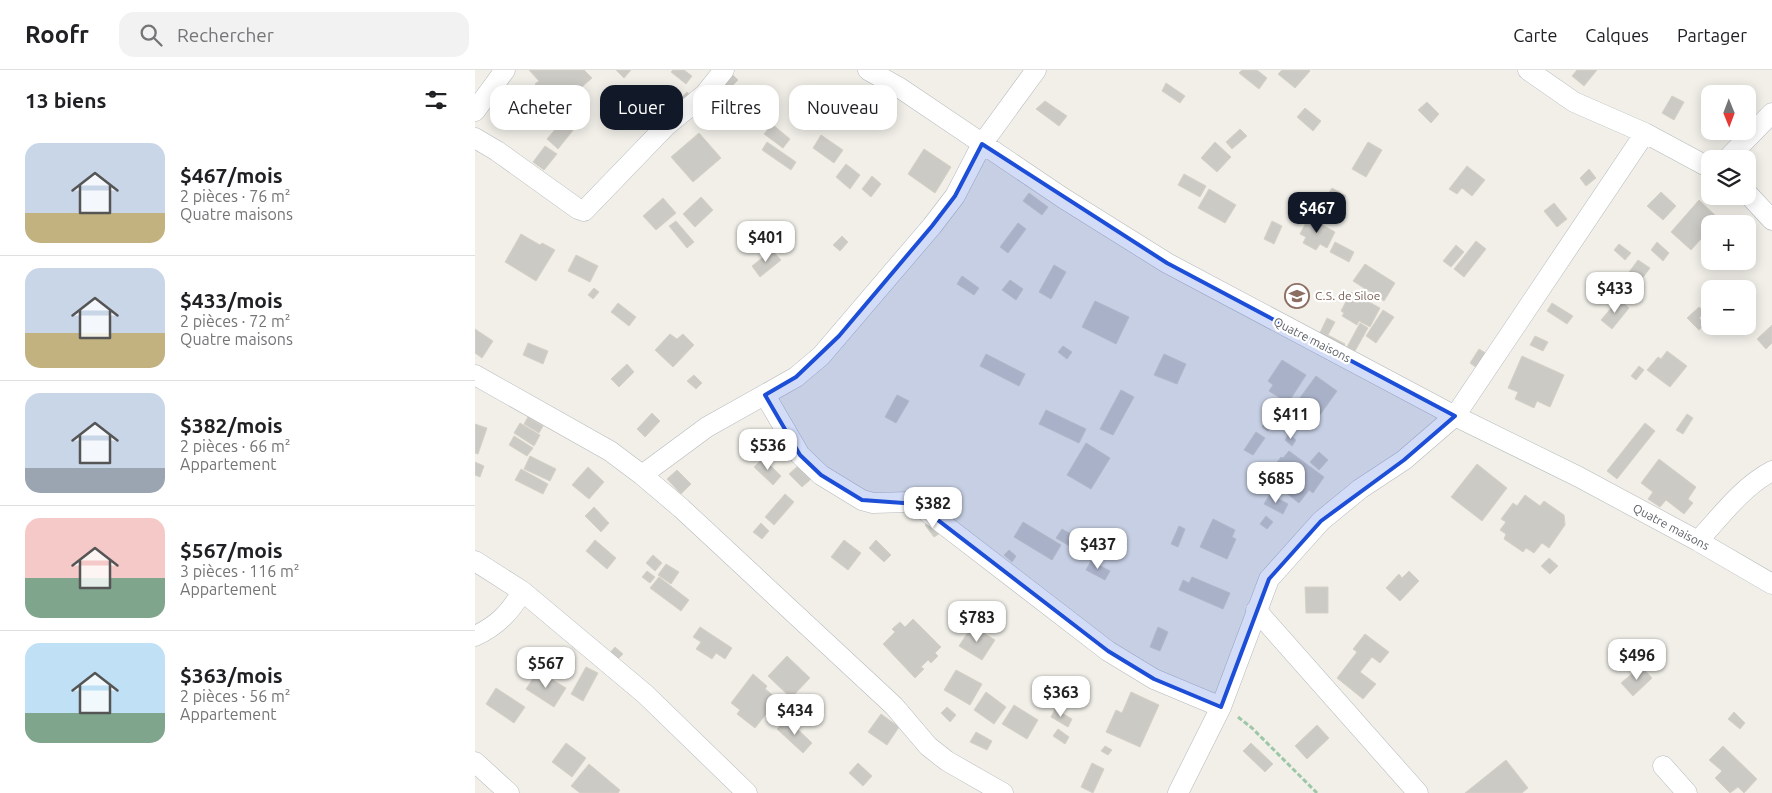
<!DOCTYPE html>
<html lang="fr">
<meta charset="utf-8">
<style>
body{margin:0;font-family:Ubuntu,sans-serif;background:#f2f2f2;color:#202124;height:100vh;display:flex;flex-direction:column;font-size:19px;white-space:nowrap}
*{box-sizing:border-box;margin:0}
p{font-size:16px;color:#757577}
.icon{flex:none;width:28px;height:28px;fill:none;stroke:currentColor;stroke-width:2;stroke-linecap:round;stroke-linejoin:round}
.map{position:relative;flex:1;overflow:hidden}
.drawer{display:flex;flex-direction:column;background:#fff;width:475px}
.drawer>*{flex:none}
.guide{position:absolute;left:15px;top:15px;width:475px;height:45px;display:flex;gap:10px}
.needle{width:32px;rotate:179deg}
.buttons{position:absolute;left:1226px;top:15px;display:grid;gap:10px}
.buttons a{display:grid;place-items:center;width:55px;height:55px;border-radius:10px;background:#fff;box-shadow:0 2px 12px #0003;font-size:25px}
.price{position:absolute;translate:-50% -42px;padding:0 11px;border-radius:10px;background:#fff;color:#222;font-size:16px;line-height:32px;filter:drop-shadow(0 1px 2px #0008)}
.price::after{content:'';position:absolute;left:50%;top:30px;width:15px;height:11px;margin-left:-8px;background:inherit;clip-path:polygon(0 0,100% 0,50% 100%)}
.price.current{background:#111827;color:#fff}
ul{padding:0;list-style:none}
li{display:flex;align-items:center;gap:15px;height:125px;padding:0 25px}
li+li{border-top:1px solid #e0e0e0}
li span{display:grid;place-items:center;flex:none;width:140px;height:100px;border-radius:15px;color:#555}
li>.icon{margin-inline-start:auto}
span .icon{width:60px;height:60px;fill:#fffc;stroke-width:1}
li b{font-size:21px}
h2{display:flex;justify-content:space-between;align-items:center;height:60px;padding:0 25px;font-size:21px}
.pill{padding:0 18px;border-radius:15px;background:#fff;box-shadow:0 2px 12px #0003;font-size:18px;line-height:45px}
.pill.current{background:#111827;color:#fff}
header{display:flex;align-items:center;gap:30px;box-sizing:border-box;height:70px;padding:0 25px;background:#fff;border-bottom:1px solid #e0e0e0}
header strong{font-size:24px}
nav{display:flex;gap:28px;margin-inline-start:auto;font-size:18px}
.search{width:350px;height:45px;background:#f2f2f2;display:flex;align-items:center;gap:12px;box-sizing:border-box;padding:0 18px;border-radius:15px;color:#757577;font-size:19px}
main{display:flex;flex:1;min-height:0}
.map>svg:first-child{display:block}
.building{fill:#cccac5;stroke:#d6d1c6}
.lines{fill:none;stroke-linecap:round;stroke-linejoin:round}
.minor-casing{stroke:#b5b8bc;stroke-width:21}
.path{stroke:#9cc7a9;stroke-width:3;stroke-dasharray:5 2.5;stroke-linecap:butt}
.minor{stroke:#fff;stroke-width:20}
.marked{fill:#1d4ed8;fill-opacity:0.2;stroke:#1d4ed8;stroke-width:4;stroke-linejoin:round}
.labels{text-anchor:middle;stroke-width:4.5;stroke-linejoin:round;paint-order:stroke}
.education-label{font-size:12px;fill:#785e54;stroke:#fff;text-anchor:start}
.street-label{font-size:12px;fill:#5f6368;stroke:#fff}
</style>
<header>
<strong>Roofr</strong>
<div class="search"><svg class="icon" aria-label="search" viewBox="0 0 24 24"><circle cx="10" cy="10" r="6"/><path d="M15 15l6 6"/></svg>Rechercher</div>
<nav><a>Carte</a><a>Calques</a><a>Partager</a></nav>
</header>
<main>
<section class="drawer">
<h2>13 biens<svg class="icon" aria-label="filters" viewBox="0 0 24 24"><path d="M4 7h16M4 17h16"/><circle cx="9" cy="7" r="2"/><circle cx="15" cy="17" r="2"/></svg></h2>
<ul>
<li><span style="background:linear-gradient(#c9d6e8 70%,#c2b280 0)"><svg class="icon" aria-label="home" viewBox="0 0 24 24"><path d="M3 11l9-7 9 7M6 9v11h12V9"/></svg></span><div><b>$467/mois</b><p>2 pièces · 76 m²</p><p>Quatre maisons</p></div></li>
<li><span style="background:linear-gradient(#c9d6e8 65%,#c2b280 0)"><svg class="icon" aria-label="home" viewBox="0 0 24 24"><path d="M3 11l9-7 9 7M6 9v11h12V9"/></svg></span><div><b>$433/mois</b><p>2 pièces · 72 m²</p><p>Quatre maisons</p></div></li>
<li><span style="background:linear-gradient(#c9d6e8 75%,#9aa5b1 0)"><svg class="icon" aria-label="home" viewBox="0 0 24 24"><path d="M3 11l9-7 9 7M6 9v11h12V9"/></svg></span><div><b>$382/mois</b><p>2 pièces · 66 m²</p><p>Appartement</p></div></li>
<li><span style="background:linear-gradient(#f6c9c9 60%,#7fa58c 0)"><svg class="icon" aria-label="home" viewBox="0 0 24 24"><path d="M3 11l9-7 9 7M6 9v11h12V9"/></svg></span><div><b>$567/mois</b><p>3 pièces · 116 m²</p><p>Appartement</p></div></li>
<li><span style="background:linear-gradient(#bfe0f5 70%,#7fa58c 0)"><svg class="icon" aria-label="home" viewBox="0 0 24 24"><path d="M3 11l9-7 9 7M6 9v11h12V9"/></svg></span><div><b>$363/mois</b><p>2 pièces · 56 m²</p><p>Appartement</p></div></li>
</ul>
</section>
<div class="map">
<svg width="1297" height="723" viewBox="0 0 1297 723">
<rect width="100%" height="100%" fill="#f1efe8"/>
<!-- building -->
<path class="building" d="M54 0H109L117 8 88 34 81 27 76 32 60 14 64 11Z
M141 0H156L149 8Z
M198 0H209L217 6 211 14 196 2Z
M767 0H782L792 8 784 19 764 3Z
M807 0H834L835 1 820 18 803 4Z
M1102 0H1122L1109 16 1097 6Z
M256 3 263 10 248 25 242 18Z
M691 13 710 26 705 33 687 21Z
M212 22 218 28 204 43 197 37Z
M1197 26 1209 32 1199 50 1187 43Z
M570 31 592 46 584 56 561 39Z
M952 32 964 44 956 53 943 40Z
M830 38 846 51 838 61 822 47Z
M88 50 99 59 83 79 72 69Z
M297 54 315 69 308 78 289 64Z
M765 59 772 66 757 79 751 72Z
M224 63 246 88 218 112 196 87Z
M346 65 368 80 359 93 338 78Z
M292 72 321 92 316 100 287 80Z
M740 72 756 87 742 102 726 88Z
M893 72 907 80 891 107 877 99Z
M70 76 82 84 69 100 58 92Z
M449 79 476 97 460 123 433 104Z
M371 94 385 105 375 119 361 107Z
M992 96 1010 110 997 126 987 118 982 124 974 119Z
M1114 99 1121 108 1111 116 1105 108Z
M709 104 731 116 725 127 703 115Z
M397 106 406 114 396 127 387 119Z
M857 118 871 126 856 151 841 142Z
M734 119 761 135 750 153 723 138Z
M1186 122 1201 136 1188 150 1172 136Z
M554 123 573 137 567 145 548 131Z
M226 127 238 140 220 157 208 144Z
M188 128 201 143 181 160 168 146Z
M1224 130 1244 149 1240 154H1235V159L1216 180 1196 162Z
M1079 133 1092 149 1082 157 1069 141Z
M834 147 860 162 852 178 845 174 841 180 828 173 831 167 825 164Z
M201 151 219 172 212 178 194 156Z
M797 151 807 156 799 174 789 169Z
M543 153 551 159 533 183 525 177Z
M46 164 65 175 67 173 80 180 61 211 30 192Z
M367 166 373 172 365 181 358 175Z
M1001 171 1011 179 989 207 979 199Z
M860 172 879 182 874 192 855 182Z
M1182 172 1194 183 1188 191 1176 180Z
M1144 174 1156 183 1150 190 1139 180Z
M981 175 989 182 976 197 968 191Z
M297 180 306 190 285 207 277 196Z
M101 185 123 196 115 212 93 201Z
M1163 190 1175 198 1157 222 1146 213Z
M890 194 920 213 909 231 878 211Z
M579 195 591 202 576 229 564 222Z
M487 206 504 218 499 225 482 214Z
M1135 207 1145 215 1131 230 1122 222Z
M535 210 548 219 541 230 527 220Z
M119 218 124 222 118 229 113 225Z
M876 222 905 238 895 257 884 251 882 255 867 246 869 243 866 241Z
M1144 229 1154 238 1137 259 1126 250Z
M620 231 654 247 641 274 607 257Z
M143 233 161 247 154 256 136 242Z
M1077 233 1098 246 1092 254 1072 241Z
M1224 237 1230 243 1224 248 1230 254 1224 260 1212 248Z
M908 240 919 247 901 273 891 266Z
M852 248 860 252 853 265 870 274 867 281 842 269Z
M885 253 893 258 880 281 872 277Z
M1297 255V273L1291 279 1282 269Z
M0 259 18 271 7 288 0 283Z
M195 264 202 269 208 264 219 275 198 297 180 280Z
M1060 266 1073 272 1068 281 1055 275Z
M53 273 73 281 68 294 48 285Z
M588 276 597 282 592 289 583 282Z
M1004 279 1014 285 1005 300 995 293Z
M1192 281 1212 296 1195 317 1172 300 1183 287 1186 289Z
M511 284 550 304 544 316 505 296Z
M689 284 711 294 702 314 679 305Z
M1047 286 1089 305 1075 337 1062 331 1059 338 1040 329 1043 322 1033 318Z
M807 290 831 305 813 333 794 321 798 315 793 311Z
M152 294 159 302 144 317 136 309Z
M1164 296 1169 300 1161 310 1156 306Z
M219 305 227 313 221 319 212 311Z
M841 306 862 321 837 356 816 340Z
M646 320 659 327 638 365 625 359Z
M422 325 434 331 421 353 410 347Z
M571 340 611 359 604 373 564 354Z
M177 343 185 351 170 367 162 359Z
M1212 344 1218 348 1208 364 1201 360Z
M53 347 68 356 64 363 49 354Z
M791 351 797 356 793 361 787 357Z
M45 353 65 365 59 376 39 363Z
M1170 353 1180 361 1142 409 1132 401Z
M0 354 12 358 3 384 0 383Z
M781 362 790 368 778 385 769 380Z
M814 364 821 370 817 376 810 370Z
M39 366 58 378 52 386 34 375Z
M611 373 635 388 616 419 592 405Z
M814 381 849 407 838 423 834 420 824 433 791 407 806 387 808 388Z
M844 382 853 390 844 400 835 392Z
M55 386 81 399 75 411 49 399Z
M288 388 306 406 298 415 279 397Z
M1184 389 1221 417 1213 429 1218 433 1209 444 1191 430 1185 437 1173 429 1178 422 1166 413Z
M0 392 9 396 5 407 0 405Z
M1002 394 1032 418 1007 451 976 427Z
M324 395 336 409 327 417 314 404Z
M113 397 129 412 114 429 97 415Z
M46 399 73 414 68 424 40 410Z
M202 400 216 414 206 424 192 409Z
M310 424 319 432 299 455 290 447Z
M795 424 813 434 808 444 789 434Z
M1050 425 1065 436 1069 431 1089 445 1090 455 1074 478 1067 473 1059 483 1051 478 1048 482 1029 469 1031 464 1025 460 1031 452 1026 449 1038 433 1042 436Z
M119 437 134 453 126 462 110 446Z
M791 446 798 452 792 459 785 454Z
M738 449 760 460 757 467 761 469 752 489 725 477Z
M457 450 467 462 459 467 450 455Z
M548 452 586 475 577 490 539 467Z
M286 453 294 461 287 469 278 462Z
M704 456 710 459 703 477 696 474Z
M587 459 604 469 598 478 581 468Z
M120 470 141 488 132 499 111 481Z
M369 470 386 483 373 500 356 487Z
M401 470 416 485 409 492 394 478Z
M534 480 541 486 537 492 529 485Z
M178 485 187 493 180 501 171 493Z
M1074 488 1083 496 1075 504 1066 496Z
M616 491 635 501 630 510 611 500Z
M191 494 204 502 196 514 183 505Z
M172 501 180 507 175 513 167 507Z
M934 501 944 511 925 531 911 518 924 504 927 508Z
M184 507 214 530 206 541 175 518Z
M717 507 755 523 748 539 704 520 708 510 714 513Z
M830 517H853V543H831Z
M438 549 466 577 460 583 463 586 456 593 453 590 446 597 449 599 440 608 408 574 420 562 417 559 425 552 430 557Z
M497 556 520 570 507 590 484 576Z
M225 557 257 578 250 589 241 583 237 589 221 579 226 572 218 567Z
M683 557 693 562 685 581 675 577Z
M890 564 914 582 905 593 897 587 885 602 901 614 888 629 862 608 882 582 878 579Z
M140 577 148 584 141 591 133 585Z
M312 586 335 608 316 628 293 606Z
M1166 596 1177 608 1158 626 1146 613Z
M111 597 123 603 108 631 96 624Z
M481 600 507 614 495 635 469 620Z
M63 601 91 618 79 637 51 619Z
M278 604 292 616 290 619 303 629 280 658 262 644 265 640 256 633Z
M21 618 50 637 39 653 11 634Z
M511 622 531 637 519 654 499 640Z
M656 622 684 635 665 677 631 662 641 640 647 643Z
M326 625 341 639 333 649 317 634Z
M306 627 316 634 306 647 297 640Z
M539 635 563 650 552 669 527 654Z
M472 637 481 645 475 652 466 643Z
M580 639 597 649 593 657 576 647Z
M1259 642 1270 653 1265 659 1253 649Z
M406 644 424 657 412 675 393 662Z
M312 649 337 673 328 683 302 659Z
M842 655 854 668 832 689 820 676Z
M583 659 594 667 590 674 578 666Z
M501 662 517 671 512 680 495 672Z
M91 673 111 688 97 707 77 692Z
M776 673 798 694 790 702 768 681Z
M630 676 637 680 633 685 626 681Z
M1248 676 1282 709 1269 723 1263 717 1255 723 1240 708 1247 701 1234 690Z
M1031 690 1053 718 1047 723H990Z
M383 693 397 706 388 716 374 703Z
M617 693 629 699 618 723 606 717Z
M114 694 145 720 143 723H105L96 716Z"/>
<g class="lines">
<defs>
<path id="minor" d="M393 0 425 18 588 128 692 193 980 346 1104 407 1223 471 1297 514
M1053 0 1099 32 1170 63 1235 98
M0 41 30 0
M0 68 22 81 103 139 109 141 191 56 230 24 249 0
M1252 89 1297 43
M1272 123 1297 150
M0 305 135 381 167 405 206 438 419 636 453 676 472 691 528 723
M290 325 325 385 346 405 387 430 398 433 434 432 442 434 633 581 679 609 746 637
M167 405 232 357 321 307 346 286 457 156 480 126 507 74 561 0
M1223 471C1246 446 1267 417 1297 401
M0 491 47 521 170 624 272 723
M781 540 943 723
M0 566C22 556 36 542 47 521
M0 692 34 723
M1188 696 1212 723
M703 723 746 637 794 509 846 451 885 419 929 390 980 346 1170 63"/>
</defs>
<!-- minor casing -->
<use href="#minor" class="minor-casing"/>
<!-- path -->
<path class="path" d="M763 647 777 658 842 723"/>
<!-- minor -->
<use href="#minor" class="minor"/>
</g>
<!-- marked area -->
<path class="marked" d="M507 74 692 193 980 346 929 390 846 451 794 509 746 637 679 609 633 581 442 434 387 430 346 405 325 385 290 325 321 307 364 266 457 156 480 126Z"/>
<!-- icons -->
<defs>
<symbol id="school-ring" viewBox="-11 -11 22 22"><circle r="9.5" fill="#fff" stroke="#8d6e63" stroke-width="1.5"/><path d="M0-5L7-2L0 1L-7-2ZM-4 1L0 2.5L4 1V4Q0 6-4 4Z" fill="#8d6e63"/></symbol>
</defs>
<g fill-rule="evenodd">
<use href="#school-ring" x="808" y="212" width="28" height="28"/>
</g>
<g class="labels">
<!-- education labels -->
<g class="education-label">
<text x="840" y="230">C.S. de Siloe</text>
</g>
<!-- street labels -->
<g class="street-label">
<text transform="translate(837 270) rotate(27)" y="4">Quatre maisons</text>
<text transform="translate(1196 457) rotate(28)" y="4">Quatre maisons</text>
</g>
</g>
</svg>
<div class="buttons">
<a><svg class="needle" viewBox="-14 -14 28 28"><path d="M0-13l5 13h-10z" fill="#e53935"/><path d="M0 13l5-13h-10z" fill="#757577"/></svg></a>
<a><svg class="icon" aria-label="layers" viewBox="0 0 24 24"><path d="M12 4l9 5-9 5-9-5zM3 14l9 5 9-5"/></svg></a>
<a>+</a>
<a>−</a>
</div>
<b class="price current" style="left:842px;top:164px">$467</b>
<b class="price" style="left:291px;top:193px">$401</b>
<b class="price" style="left:1140px;top:244px">$433</b>
<b class="price" style="left:816px;top:370px">$411</b>
<b class="price" style="left:293px;top:401px">$536</b>
<b class="price" style="left:801px;top:434px">$685</b>
<b class="price" style="left:458px;top:459px">$382</b>
<b class="price" style="left:623px;top:500px">$437</b>
<b class="price" style="left:502px;top:573px">$783</b>
<b class="price" style="left:1162px;top:611px">$496</b>
<b class="price" style="left:71px;top:619px">$567</b>
<b class="price" style="left:586px;top:648px">$363</b>
<b class="price" style="left:320px;top:666px">$434</b>
<div class="guide">
<a class="pill">Acheter</a>
<a class="pill current">Louer</a>
<a class="pill">Filtres</a>
<a class="pill">Nouveau</a>
</div>
</div>
</main>
